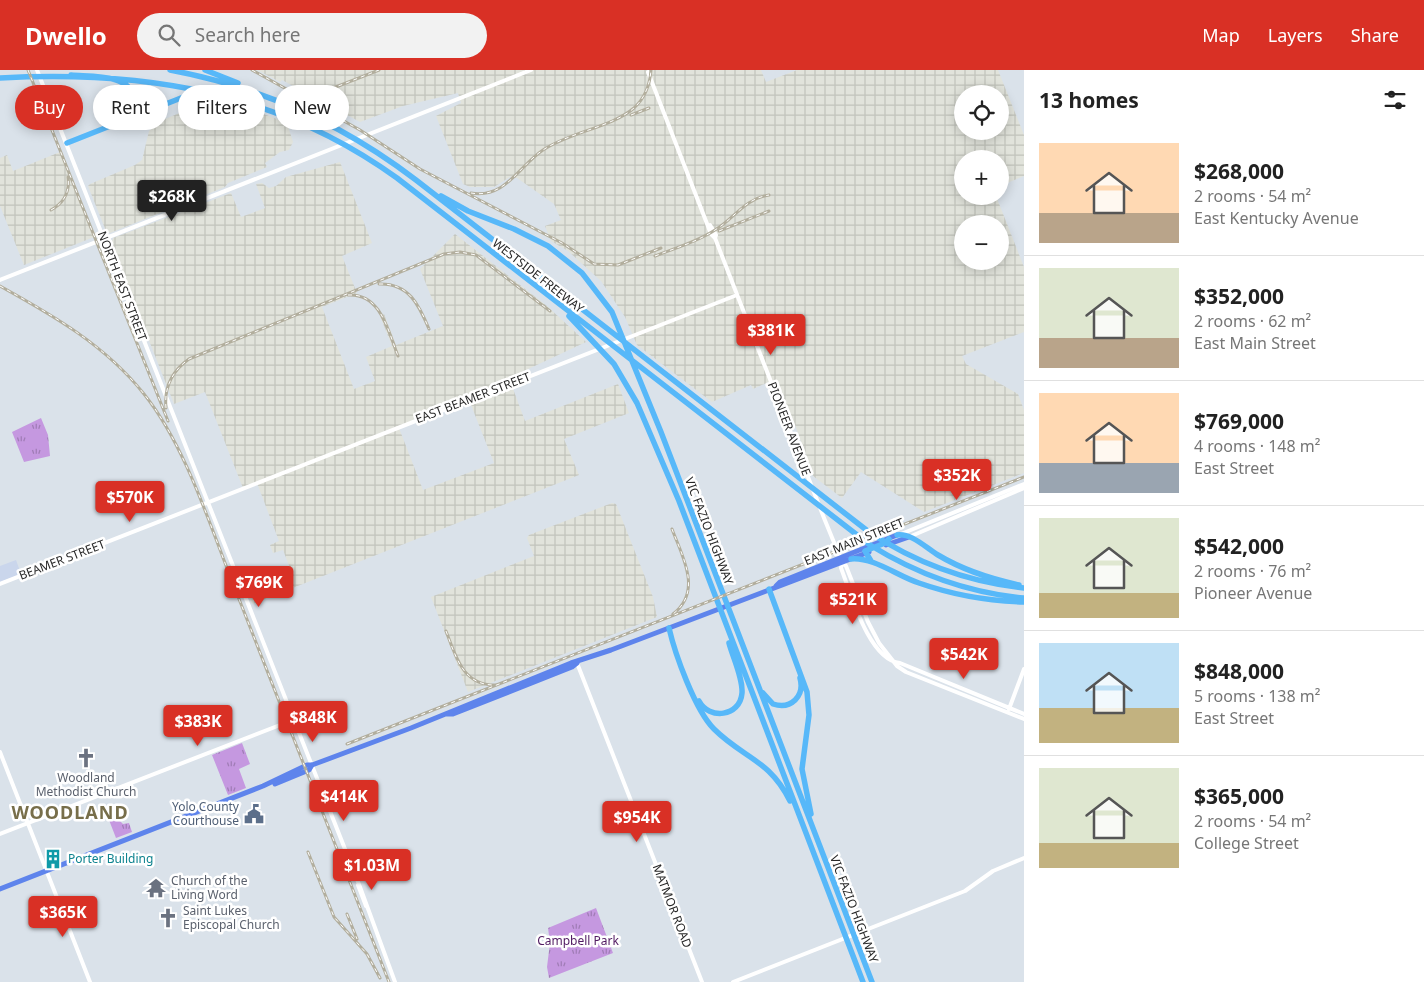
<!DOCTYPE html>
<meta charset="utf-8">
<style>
body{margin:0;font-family:"Noto Sans",sans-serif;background:#f2f2f2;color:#222;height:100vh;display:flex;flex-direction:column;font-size:19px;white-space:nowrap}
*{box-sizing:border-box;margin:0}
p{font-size:16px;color:#767676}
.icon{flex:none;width:28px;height:28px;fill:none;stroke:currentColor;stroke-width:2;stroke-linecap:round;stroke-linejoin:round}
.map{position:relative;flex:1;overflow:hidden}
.side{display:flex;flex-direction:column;background:#fff;width:400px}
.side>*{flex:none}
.top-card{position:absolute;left:15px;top:15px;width:475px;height:45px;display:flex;gap:10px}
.fabs{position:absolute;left:954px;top:15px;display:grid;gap:10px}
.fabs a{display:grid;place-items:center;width:55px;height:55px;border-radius:50%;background:#fff;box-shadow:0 2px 12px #0003;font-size:25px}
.price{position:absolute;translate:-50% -42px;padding:0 11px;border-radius:5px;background:#d93025;color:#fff;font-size:16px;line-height:32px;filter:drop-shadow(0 1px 2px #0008)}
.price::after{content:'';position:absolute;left:50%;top:30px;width:15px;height:11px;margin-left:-8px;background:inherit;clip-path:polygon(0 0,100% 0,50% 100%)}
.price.active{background:#222;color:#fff}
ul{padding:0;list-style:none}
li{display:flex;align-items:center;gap:15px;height:125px;padding:0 15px}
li+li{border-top:1px solid #e0e0e0}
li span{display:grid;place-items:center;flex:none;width:140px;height:100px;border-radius:0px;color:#555}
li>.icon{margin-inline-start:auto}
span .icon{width:60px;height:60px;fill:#fffc;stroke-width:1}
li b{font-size:21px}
h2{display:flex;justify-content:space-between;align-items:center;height:60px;padding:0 15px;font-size:21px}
.tag{padding:0 18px;border-radius:22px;background:#fff;box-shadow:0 2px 12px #0003;font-size:18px;line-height:45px}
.tag.active{background:#d93025;color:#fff}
header{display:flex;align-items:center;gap:30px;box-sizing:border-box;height:70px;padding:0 25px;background:#d93025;color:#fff}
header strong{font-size:24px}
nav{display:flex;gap:28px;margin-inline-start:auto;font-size:18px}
.search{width:350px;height:45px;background:#f2f2f2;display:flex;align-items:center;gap:12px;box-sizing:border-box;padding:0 18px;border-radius:28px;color:#767676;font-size:19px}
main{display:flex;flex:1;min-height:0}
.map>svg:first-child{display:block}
.industrial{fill:url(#industrial-grid);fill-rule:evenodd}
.education{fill:#cad6ec}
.grass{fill:url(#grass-tufts)}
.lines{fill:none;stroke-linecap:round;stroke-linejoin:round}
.secondary{stroke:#fff;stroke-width:4}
.primary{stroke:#5e84ec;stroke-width:5}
.highway{stroke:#57b8f9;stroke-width:5.5}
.rail-casing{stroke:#b2ae9d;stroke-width:3}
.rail{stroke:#fff;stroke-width:1;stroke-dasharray:4;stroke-linecap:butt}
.labels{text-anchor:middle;stroke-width:5;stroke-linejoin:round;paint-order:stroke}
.street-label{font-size:12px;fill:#282828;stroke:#fff}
.worship-label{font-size:12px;fill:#5b616d;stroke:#fff;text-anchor:start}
.service-label{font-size:12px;fill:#4e5e75;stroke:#fff;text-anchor:end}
.culture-label{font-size:12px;fill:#0d838f;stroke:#fff;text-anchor:start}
.park-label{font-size:12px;fill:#511b62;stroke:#fff}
.district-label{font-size:18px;font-weight:bold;letter-spacing:1px;fill:#776e4a;stroke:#fff}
</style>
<header>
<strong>Dwello</strong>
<div class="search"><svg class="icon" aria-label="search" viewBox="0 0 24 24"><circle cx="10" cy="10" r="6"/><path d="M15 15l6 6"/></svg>Search here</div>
<nav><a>Map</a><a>Layers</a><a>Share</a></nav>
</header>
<main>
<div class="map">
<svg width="1024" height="912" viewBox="0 0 1024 912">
<defs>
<pattern id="industrial-grid" width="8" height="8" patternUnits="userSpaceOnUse" patternTransform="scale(1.25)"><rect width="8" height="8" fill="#e1e3db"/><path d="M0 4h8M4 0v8" fill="none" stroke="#c1c3bc"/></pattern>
<pattern id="grass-tufts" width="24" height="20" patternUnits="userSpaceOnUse" patternTransform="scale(1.25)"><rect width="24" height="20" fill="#c598e0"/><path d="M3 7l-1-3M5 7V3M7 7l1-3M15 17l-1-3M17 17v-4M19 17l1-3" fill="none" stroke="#a07cb6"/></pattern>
</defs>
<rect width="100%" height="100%" fill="#dae2ea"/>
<!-- industrial -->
<path class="industrial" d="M257 0H761L766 12 797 0H998L1024 65V106L1000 116V89H962V126H996L1024 197V262L962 286 966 294 1018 324 1024 340V403L924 442 861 402 842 428 813 406 795 355 789 357 771 311 753 319 751 315 712 332 637 275 625 247 601 211 568 181 551 171 545 156 561 150 554 134 517 108 510 107 494 117H470L463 114 436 46 461 33 458 23 403 36 360 52 282 10 280 12ZM962 24H1000V61H962ZM962 154H1000V191H962Z
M210 36 222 43H250L251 39 287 53 293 72 289 80 280 82 265 93 267 97 228 113 225 117 110 163 106 161 88 116 90 114 135 95 142 90 149 61 158 52 189 39Z
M60 82 94 167 24 195 0 136V88L7 85 13 101Z
M340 92 372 173 342 186 357 223 322 237 354 319 375 311 366 287 392 276 380 246 384 244 396 275 443 256 420 199 455 164 547 236 586 272 509 308 525 351 618 314 629 343 564 369 579 405 252 534 244 516 290 498 283 480 273 483 270 475 279 471 257 413 243 418 205 322 174 334 111 174 113 168 129 162 231 123 241 147 265 138 256 114 262 113 269 118 276 116 286 107ZM469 330 494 393 423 420 399 358Z
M612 433 616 434 653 527 657 547 468 622 431 527 534 486 527 468 529 465Z"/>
<!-- education -->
<path class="education" d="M16 490 20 501 19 505 0 512V496Z"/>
<!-- grass -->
<path class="grass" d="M41 348 48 365 50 386 24 392 12 362Z
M242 673 250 694 239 699 246 718 228 725 212 685Z
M116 747 123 754 129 753 132 762 116 768 109 750Z
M596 838 613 883 549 908 547 897 550 873 548 858Z"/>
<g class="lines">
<!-- secondary -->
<path class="secondary" d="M37 0 360 817 395 912
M648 2 711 164 715 168
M710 155 716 165 715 168 824 448 842 492 846 496 868 552 879 573 897 596 906 602 1024 649
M0 210 531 0
M901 464 1024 414
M909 467 1024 418
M842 492 841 498C851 524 869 590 900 593L1024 644
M0 514 737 225
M577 593 702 912
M1009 639 1024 599
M0 682 90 912
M0 764 293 650
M358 815 366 836
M733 912 965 821 993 801 1024 788"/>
<!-- primary -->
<path class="primary" d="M886 475 909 467
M776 516 780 512 897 465
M447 644H453L572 597 577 593
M275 714 309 700 312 695
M0 819 263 716 307 695H312L411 658 571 593 611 580 869 482"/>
<!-- highway -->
<path class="highway" d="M170 0C261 17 343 54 416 110L869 462C916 493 968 512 1024 518
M205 0 238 13
M71 5C89 7 130 3 134 28 135 38 129 45 121 51
M0 8C146 0 278 22 397 108L870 475C917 504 969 523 1024 528
M67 73 186 26 204 23 220 25
M441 126 468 141 514 159 548 176 582 203 612 242 661 362 872 912
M569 246 614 294 637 333 679 431 863 912
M897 465C912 463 926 478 938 485 963 500 991 509 1019 515
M851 489C874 487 897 506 919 513 953 525 988 531 1024 532
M871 491 865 481 885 473 889 469
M769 519 807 622 809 645 802 699 811 744
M669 558C675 584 695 640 714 659 743 688 769 689 790 731
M763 623 773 634C791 640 805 626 800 608
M699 631C709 650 740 647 742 623 743 608 733 588 729 573"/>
<defs>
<path id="rail" d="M28 0 168 351
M252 0 360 60 420 99 562 173 594 194 618 195 661 178
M300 24H318L379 0
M631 45 649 38
M471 123C505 129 519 96 543 80 570 62 612 57 634 38 645 28 650 14 651 0
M51 140C64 133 70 122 68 107
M719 161 769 141
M655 186C675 178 697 172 715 160 735 148 744 129 769 125
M379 214C409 213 419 235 429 259
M0 216C54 246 105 275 144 324 188 379 212 463 239 529 289 656 339 784 389 912
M348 225C381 223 388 261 398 286
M166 338C164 318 172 301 189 289L444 184 460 182 476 185 550 241
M672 459C682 486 703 521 673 544
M446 561C456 587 463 616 496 615
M347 674 1024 407
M308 782 334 847 367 884 380 908
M347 844 357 869"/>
</defs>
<!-- rail casing -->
<use href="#rail" class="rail-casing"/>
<!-- rail -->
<use href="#rail" class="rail"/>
</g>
<!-- icons -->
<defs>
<symbol id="church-bare" viewBox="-9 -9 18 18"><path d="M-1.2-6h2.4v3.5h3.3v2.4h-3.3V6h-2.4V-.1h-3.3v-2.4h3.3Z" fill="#6b7280" stroke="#fff" stroke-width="2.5" paint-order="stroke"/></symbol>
<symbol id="civic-bare" viewBox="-9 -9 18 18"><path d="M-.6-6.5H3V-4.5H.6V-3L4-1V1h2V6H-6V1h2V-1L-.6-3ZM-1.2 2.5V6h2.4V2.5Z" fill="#5c6f8a" stroke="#fff" stroke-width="2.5" paint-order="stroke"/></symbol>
<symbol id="building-bare" viewBox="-9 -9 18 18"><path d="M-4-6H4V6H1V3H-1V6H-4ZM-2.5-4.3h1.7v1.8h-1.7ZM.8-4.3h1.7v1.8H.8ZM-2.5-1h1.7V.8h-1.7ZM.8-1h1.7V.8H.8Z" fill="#0f9aa8" stroke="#fff" stroke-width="2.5" paint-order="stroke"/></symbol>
<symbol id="temple-bare" viewBox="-9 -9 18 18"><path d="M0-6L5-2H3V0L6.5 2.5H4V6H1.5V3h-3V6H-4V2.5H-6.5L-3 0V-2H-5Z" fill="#6b7280" stroke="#fff" stroke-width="2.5" paint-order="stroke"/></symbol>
</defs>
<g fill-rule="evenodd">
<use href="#church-bare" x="72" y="674" width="28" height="28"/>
<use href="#civic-bare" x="240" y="730" width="28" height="28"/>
<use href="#building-bare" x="39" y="775" width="28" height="28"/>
<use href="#temple-bare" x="142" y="804" width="28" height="28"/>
<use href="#church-bare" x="154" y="834" width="28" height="28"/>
</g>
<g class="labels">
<!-- street labels -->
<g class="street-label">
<text transform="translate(538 206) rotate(38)" y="4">WESTSIDE FREEWAY</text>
<text transform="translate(122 216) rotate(69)" y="4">NORTH EAST STREET</text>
<text transform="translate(473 328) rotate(-21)" y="4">EAST BEAMER STREET</text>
<text transform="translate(789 359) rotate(69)" y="4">PIONEER AVENUE</text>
<text transform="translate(709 461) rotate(69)" y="4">VIC FAZIO HIGHWAY</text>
<text transform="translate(854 472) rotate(-22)" y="4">EAST MAIN STREET</text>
<text transform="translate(62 490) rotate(-21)" y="4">BEAMER STREET</text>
<text transform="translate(672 836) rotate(69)" y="4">MATMOR ROAD</text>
<text transform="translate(854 839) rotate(69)" y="4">VIC FAZIO HIGHWAY</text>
</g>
<!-- worship labels -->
<g class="worship-label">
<text x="86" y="712" text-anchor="middle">Woodland<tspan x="86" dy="14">Methodist Church</tspan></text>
<text x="171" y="815">Church of the<tspan x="171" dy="14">Living Word</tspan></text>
<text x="183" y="845">Saint Lukes<tspan x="183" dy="14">Episcopal Church</tspan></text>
</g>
<!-- service labels -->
<g class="service-label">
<text x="239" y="741">Yolo County<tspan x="239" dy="14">Courthouse</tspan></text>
</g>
<!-- culture labels -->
<g class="culture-label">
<text x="68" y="793">Porter Building</text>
</g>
<!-- park labels -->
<g class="park-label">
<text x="578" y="875">Campbell Park</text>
</g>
<!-- district labels -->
<g class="district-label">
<text x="70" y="749">WOODLAND</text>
</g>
</g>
</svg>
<div class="fabs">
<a><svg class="icon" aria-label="locate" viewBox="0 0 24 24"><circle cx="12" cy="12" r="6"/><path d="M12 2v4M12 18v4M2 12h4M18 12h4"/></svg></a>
<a>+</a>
<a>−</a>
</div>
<b class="price active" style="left:172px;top:152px">$268K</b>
<b class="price" style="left:771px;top:286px">$381K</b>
<b class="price" style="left:957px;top:431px">$352K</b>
<b class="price" style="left:130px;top:453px">$570K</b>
<b class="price" style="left:259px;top:538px">$769K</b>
<b class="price" style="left:853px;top:555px">$521K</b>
<b class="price" style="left:964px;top:610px">$542K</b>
<b class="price" style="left:313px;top:673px">$848K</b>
<b class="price" style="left:198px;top:677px">$383K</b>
<b class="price" style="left:344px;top:752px">$414K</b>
<b class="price" style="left:637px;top:773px">$954K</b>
<b class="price" style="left:372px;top:821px">$1.03M</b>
<b class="price" style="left:63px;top:868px">$365K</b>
<div class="top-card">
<a class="tag active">Buy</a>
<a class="tag">Rent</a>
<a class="tag">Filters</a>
<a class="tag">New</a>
</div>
</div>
<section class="side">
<h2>13 homes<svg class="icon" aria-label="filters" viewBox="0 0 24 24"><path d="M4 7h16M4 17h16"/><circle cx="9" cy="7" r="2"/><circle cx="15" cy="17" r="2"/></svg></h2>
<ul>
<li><span style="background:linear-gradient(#ffd9b3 70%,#b9a48a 0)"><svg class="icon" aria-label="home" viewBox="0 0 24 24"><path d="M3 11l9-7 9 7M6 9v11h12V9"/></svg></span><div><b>$268,000</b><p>2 rooms · 54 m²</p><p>East Kentucky Avenue</p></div></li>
<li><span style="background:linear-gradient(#dfe7d0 70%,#b9a48a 0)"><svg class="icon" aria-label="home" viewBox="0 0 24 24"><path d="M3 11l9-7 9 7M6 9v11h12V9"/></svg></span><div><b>$352,000</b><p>2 rooms · 62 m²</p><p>East Main Street</p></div></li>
<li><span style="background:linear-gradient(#ffd9b3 70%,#9aa5b1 0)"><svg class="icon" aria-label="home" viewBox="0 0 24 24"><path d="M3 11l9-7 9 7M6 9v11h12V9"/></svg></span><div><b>$769,000</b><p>4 rooms · 148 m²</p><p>East Street</p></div></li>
<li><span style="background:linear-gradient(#dfe7d0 75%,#c2b280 0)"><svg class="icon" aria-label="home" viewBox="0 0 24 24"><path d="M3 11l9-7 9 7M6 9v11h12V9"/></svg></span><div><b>$542,000</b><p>2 rooms · 76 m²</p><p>Pioneer Avenue</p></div></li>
<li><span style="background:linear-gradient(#bfe0f5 65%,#c2b280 0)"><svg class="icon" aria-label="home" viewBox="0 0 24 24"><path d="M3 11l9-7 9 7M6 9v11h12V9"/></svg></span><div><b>$848,000</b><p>5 rooms · 138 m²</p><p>East Street</p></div></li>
<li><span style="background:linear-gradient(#dfe7d0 75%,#c2b280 0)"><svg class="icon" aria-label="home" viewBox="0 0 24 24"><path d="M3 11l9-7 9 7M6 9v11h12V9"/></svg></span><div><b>$365,000</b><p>2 rooms · 54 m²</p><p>College Street</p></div></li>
</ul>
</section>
</main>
